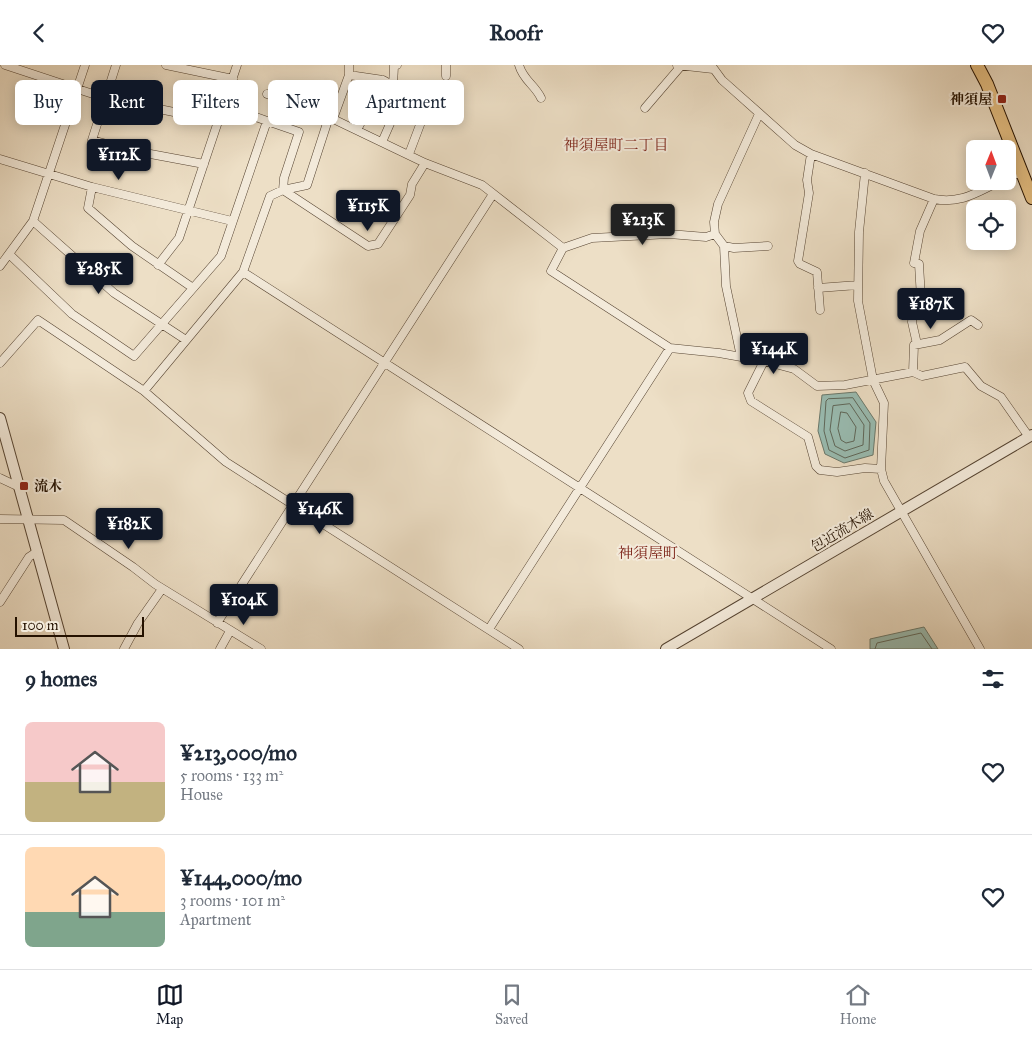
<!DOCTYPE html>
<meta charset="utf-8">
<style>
body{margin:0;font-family:"IM FELL Great Primer","Noto Serif JP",serif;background:#f2f2f3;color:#1f2937;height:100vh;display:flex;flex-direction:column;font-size:19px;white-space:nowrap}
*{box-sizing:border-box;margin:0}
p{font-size:16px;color:#747a83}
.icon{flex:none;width:28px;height:28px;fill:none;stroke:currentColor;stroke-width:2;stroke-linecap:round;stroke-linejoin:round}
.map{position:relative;height:584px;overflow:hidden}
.panel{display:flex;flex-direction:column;background:#fff;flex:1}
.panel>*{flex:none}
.hud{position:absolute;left:15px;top:15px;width:500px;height:45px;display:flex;gap:10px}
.needle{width:32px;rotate:1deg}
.tools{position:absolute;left:966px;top:75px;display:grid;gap:10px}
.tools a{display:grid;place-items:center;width:50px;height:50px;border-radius:8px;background:#fff;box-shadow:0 2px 12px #0003;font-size:25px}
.scale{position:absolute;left:15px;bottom:12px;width:129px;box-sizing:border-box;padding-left:5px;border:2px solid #241100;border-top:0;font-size:14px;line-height:18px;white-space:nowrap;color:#241100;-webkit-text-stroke:4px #f3eada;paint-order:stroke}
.price{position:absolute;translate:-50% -42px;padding:0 11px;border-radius:5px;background:#111827;color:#fff;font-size:16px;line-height:32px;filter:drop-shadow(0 1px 2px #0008)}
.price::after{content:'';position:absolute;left:50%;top:30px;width:15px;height:11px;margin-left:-8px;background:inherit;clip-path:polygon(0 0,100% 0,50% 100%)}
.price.current{background:#222;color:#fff}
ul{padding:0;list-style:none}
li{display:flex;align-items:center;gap:15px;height:125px;padding:0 25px}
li+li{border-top:1px solid #e0e1e3}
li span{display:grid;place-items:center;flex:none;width:140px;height:100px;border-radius:8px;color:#555}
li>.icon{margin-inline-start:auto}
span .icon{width:60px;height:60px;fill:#fffc;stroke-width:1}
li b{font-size:21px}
h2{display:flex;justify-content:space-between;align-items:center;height:60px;padding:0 25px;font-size:21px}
.pill{padding:0 18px;border-radius:8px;background:#fff;box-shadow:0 2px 12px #0003;font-size:18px;line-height:45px}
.pill.current{background:#111827;color:#fff}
header{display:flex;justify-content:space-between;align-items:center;height:65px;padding:0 25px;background:#fff;font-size:22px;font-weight:700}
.tabs{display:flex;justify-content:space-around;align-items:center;height:70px;border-top:1px solid #e0e1e3;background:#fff;font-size:14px;color:#747a83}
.tabs a{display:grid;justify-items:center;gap:2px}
.tabs .current{color:#111827}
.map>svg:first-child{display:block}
.water{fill:#99bdb3;stroke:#6a786b}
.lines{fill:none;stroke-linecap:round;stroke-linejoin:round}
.shore{stroke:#5e675a;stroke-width:1}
.minor-casing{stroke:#564432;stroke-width:9}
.tertiary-casing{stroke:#564432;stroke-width:12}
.primary-casing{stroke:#241100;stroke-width:14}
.minor{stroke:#f3eada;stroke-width:8}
.tertiary{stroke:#f3eada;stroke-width:10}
.primary{stroke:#e6c083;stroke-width:12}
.poi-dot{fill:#8f2418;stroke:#f3eada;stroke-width:2}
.labels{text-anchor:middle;stroke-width:4;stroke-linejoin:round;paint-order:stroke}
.poi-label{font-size:14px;font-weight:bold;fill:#241100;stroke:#f3eada;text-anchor:end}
.street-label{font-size:14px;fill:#241100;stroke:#f3eada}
.neighbourhood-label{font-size:15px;fill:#7a1f14;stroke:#f3eada}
</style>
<header><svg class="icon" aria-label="back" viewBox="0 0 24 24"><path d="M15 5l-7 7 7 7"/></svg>Roofr<svg class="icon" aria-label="heart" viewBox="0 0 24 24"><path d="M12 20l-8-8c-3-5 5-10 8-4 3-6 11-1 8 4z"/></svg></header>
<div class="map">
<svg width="1032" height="584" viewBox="0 0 1032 584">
<rect width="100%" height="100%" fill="#eddfc6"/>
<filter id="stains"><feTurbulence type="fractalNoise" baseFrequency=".004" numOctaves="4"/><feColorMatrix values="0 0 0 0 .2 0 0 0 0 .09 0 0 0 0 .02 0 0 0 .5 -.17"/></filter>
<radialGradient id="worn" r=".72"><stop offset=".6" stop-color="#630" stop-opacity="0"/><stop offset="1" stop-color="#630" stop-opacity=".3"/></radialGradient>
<!-- water -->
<path class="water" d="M856 327 876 357 873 390 844 398 825 389 818 366 822 330Z
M924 562 938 584H870V574Z"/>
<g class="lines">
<!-- shore -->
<path class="shore" d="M853 333 870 358 869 385 845 393 829 385 824 366 826 336 828 334Z
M850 339 864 360 863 380 845 386 835 381 830 365 833 341Z
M841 347 847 348 856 362 854 376 846 378 841 375 838 364Z
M875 584 877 578 921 568 932 584"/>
<defs>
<path id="minor" d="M5 0 105 33 218 56
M116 0 92 75 129 85 204 99
M166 0 233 14
M446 0V11
M519 0C523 15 535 20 541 33
M677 0 713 4
M711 0 722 15 795 80 811 89 934 134C962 139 977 127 1001 116
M349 10 383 15 404 27 429 36
M393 21 394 1 397 0
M267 29 329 52 425 98 482 120 563 183 551 206 670 283 719 288 764 296 794 304 817 321 845 320 913 307 922 311 965 302 981 321 1001 332 1029 372
M645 43 681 1
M333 54 349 10V0
M267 56 299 67 284 113 283 125 368 181 378 179 410 130 412 119 425 98
M357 65 383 15
M382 77 404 27
M409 89 432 28 458 33
M811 89 807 115 809 128 798 196 800 199 817 207 820 245
M0 94 92 122 232 156
M865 108 859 167 858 236 873 315 884 338 881 404 884 416 980 584
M1008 113 1023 106
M92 122 88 143 132 181 193 223
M33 156 114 228 186 275
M724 181 734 183 768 181
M563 183 592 173 669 169 706 172 715 169
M9 189 72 249 134 291 221 191 267 56 225 41
M158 200 179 173 237 0
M0 201 33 156 85 0
M243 207 831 584
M818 223 858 220
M917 279 912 257 913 247 921 233 919 199 914 198 920 166 934 134
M741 292 726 221 724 181 715 169 714 157 718 139 759 49
M764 296 748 328 751 336 808 372 816 401 820 405 837 407 865 403 881 404
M0 298 38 255 144 326 226 397 519 584
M913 307 914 280 940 275 971 255 978 260
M144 326 243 207 270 131 283 125 307 120 329 52
M0 413 19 422
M0 454 64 455 133 502 155 519 261 584
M0 537 29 492 38 486
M217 558 493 129
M489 564 670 283
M124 584 138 558 162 524
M220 584 230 566"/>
<path id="tertiary" d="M0 353 64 584
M666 584 1032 370"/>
<path id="primary" d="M977 0 987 19 1032 133"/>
</defs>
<!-- minor casing -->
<use href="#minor" class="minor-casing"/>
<!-- tertiary casing -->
<use href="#tertiary" class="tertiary-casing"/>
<!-- primary casing -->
<use href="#primary" class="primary-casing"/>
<!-- minor -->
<use href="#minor" class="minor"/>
<!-- tertiary -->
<use href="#tertiary" class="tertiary"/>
<!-- primary -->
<use href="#primary" class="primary"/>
</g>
<!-- markers -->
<g class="poi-dot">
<rect x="997" y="29" width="10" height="10" rx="2.5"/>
<rect x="19" y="416" width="10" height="10" rx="2.5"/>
</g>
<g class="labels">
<!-- poi labels -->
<g class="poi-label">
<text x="992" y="39">神須屋</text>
<text x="34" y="426" text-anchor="start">流木</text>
</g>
<!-- street labels -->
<g class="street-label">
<text transform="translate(842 465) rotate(-31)" y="5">包近流木線</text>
</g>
<!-- neighbourhood labels -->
<g class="neighbourhood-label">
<text x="616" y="85">神須屋町二丁目</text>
<text x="648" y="493">神須屋町</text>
</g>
</g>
<rect width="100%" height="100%" filter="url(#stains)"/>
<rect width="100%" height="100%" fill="url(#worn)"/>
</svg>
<div class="tools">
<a><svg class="needle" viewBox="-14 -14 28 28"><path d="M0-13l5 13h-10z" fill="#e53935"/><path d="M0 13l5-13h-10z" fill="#747a83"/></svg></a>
<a><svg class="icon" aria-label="locate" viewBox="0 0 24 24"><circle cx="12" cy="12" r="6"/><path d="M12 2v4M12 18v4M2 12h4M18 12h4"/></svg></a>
</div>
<div class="scale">100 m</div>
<b class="price" style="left:119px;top:116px">¥112K</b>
<b class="price" style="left:368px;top:167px">¥115K</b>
<b class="price current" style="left:643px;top:181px">¥213K</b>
<b class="price" style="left:99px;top:230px">¥285K</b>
<b class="price" style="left:931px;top:265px">¥187K</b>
<b class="price" style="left:774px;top:310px">¥144K</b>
<b class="price" style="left:320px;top:470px">¥146K</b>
<b class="price" style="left:129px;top:485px">¥182K</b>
<b class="price" style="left:244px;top:561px">¥104K</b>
<div class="hud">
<a class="pill">Buy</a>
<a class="pill current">Rent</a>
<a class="pill">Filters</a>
<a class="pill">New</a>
<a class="pill">Apartment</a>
</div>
</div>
<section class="panel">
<h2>9 homes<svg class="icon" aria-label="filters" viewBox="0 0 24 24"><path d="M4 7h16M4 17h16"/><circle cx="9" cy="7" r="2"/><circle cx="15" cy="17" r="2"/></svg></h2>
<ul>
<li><span style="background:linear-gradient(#f6c9c9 60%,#c2b280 0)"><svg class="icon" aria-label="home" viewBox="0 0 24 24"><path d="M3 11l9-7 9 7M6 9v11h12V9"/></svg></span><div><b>¥213,000/mo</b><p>5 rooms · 133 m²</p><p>House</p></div><svg class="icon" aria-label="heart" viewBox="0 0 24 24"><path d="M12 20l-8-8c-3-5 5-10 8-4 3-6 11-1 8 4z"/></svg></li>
<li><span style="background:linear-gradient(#ffd9b3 65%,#7fa58c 0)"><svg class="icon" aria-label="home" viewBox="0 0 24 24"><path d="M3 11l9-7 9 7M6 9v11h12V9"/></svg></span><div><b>¥144,000/mo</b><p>3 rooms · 101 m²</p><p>Apartment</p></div><svg class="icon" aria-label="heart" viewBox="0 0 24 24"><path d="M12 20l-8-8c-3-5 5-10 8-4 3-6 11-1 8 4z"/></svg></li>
</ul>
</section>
<nav class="tabs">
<a class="current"><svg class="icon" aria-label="map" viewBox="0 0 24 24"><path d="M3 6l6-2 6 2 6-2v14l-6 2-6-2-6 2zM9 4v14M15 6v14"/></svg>Map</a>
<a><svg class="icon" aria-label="saved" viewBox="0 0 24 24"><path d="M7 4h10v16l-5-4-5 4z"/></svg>Saved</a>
<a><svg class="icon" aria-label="home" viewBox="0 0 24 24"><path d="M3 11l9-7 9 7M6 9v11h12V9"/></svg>Home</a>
</nav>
